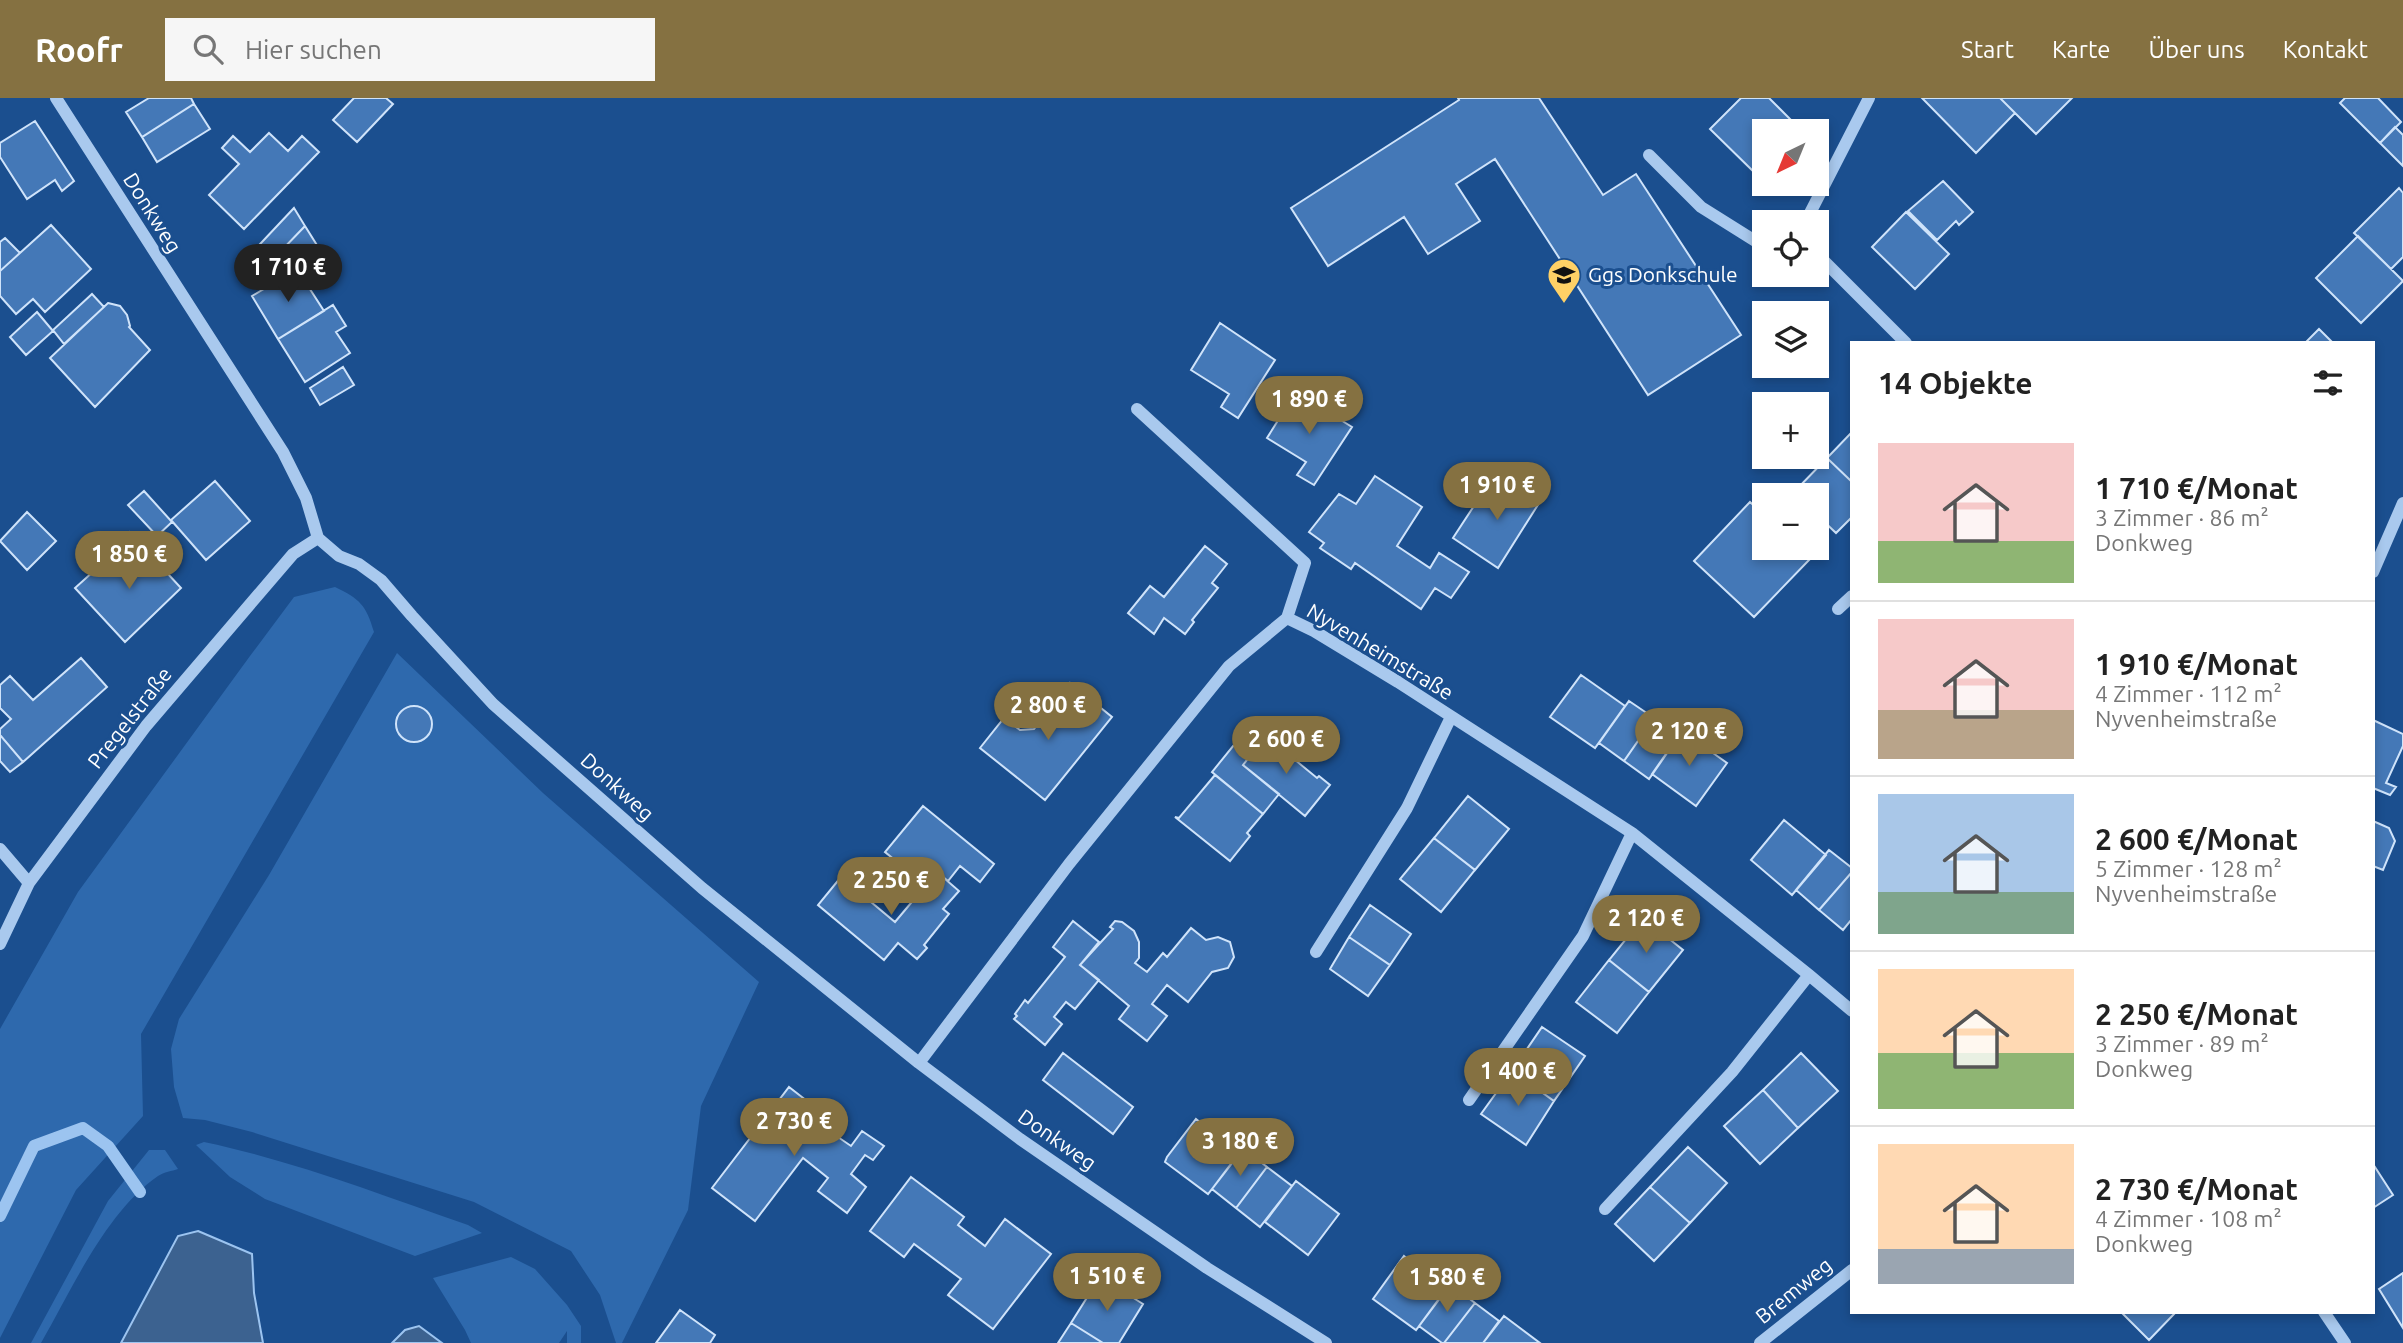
<!DOCTYPE html>
<html lang="de">
<meta charset="utf-8">
<style>
body{margin:0;font-family:Ubuntu,sans-serif;background:#f6f6f6;color:#222;height:100vh;display:flex;flex-direction:column;font-size:26px;white-space:nowrap}
*{box-sizing:border-box;margin:0}
p{font-size:23px;color:#767676}
.icon{flex:none;width:38px;height:38px;fill:none;stroke:currentColor;stroke-width:2;stroke-linecap:round;stroke-linejoin:round}
.map{position:relative;flex:1;overflow:hidden}
.details{position:absolute;left:1850px;top:243px;width:525px;height:973px;display:flex;flex-direction:column;background:#fff;border-radius:0px;box-shadow:0 4px 10px #0003}
.details>*{flex:none}
.needle{width:46px;rotate:223deg}
.tools{position:absolute;left:1752px;top:21px;display:grid;gap:14px}
.tools a{display:grid;place-items:center;width:77px;height:77px;border-radius:0px;background:#fff;box-shadow:0 4px 10px #0003;font-size:35px}
.price{position:absolute;translate:-50% -60px;padding:0 16px;border-radius:24px;background:#857141;color:#fff;font-size:23px;line-height:46px;filter:drop-shadow(0 2px 4px #0008)}
.price::after{content:'';position:absolute;left:50%;top:42px;width:21px;height:16px;margin-left:-10px;background:inherit;clip-path:polygon(0 0,100% 0,50% 100%)}
.price.selected{background:#222;color:#fff}
ul{padding:0;list-style:none}
li{display:flex;align-items:center;gap:21px;height:175px;padding:0 28px}
li+li{border-top:2px solid #e0e0e0}
li span{display:grid;place-items:center;flex:none;width:196px;height:140px;border-radius:0px;color:#555}
li>.icon{margin-inline-start:auto}
span .icon{width:84px;height:84px;fill:#fffc;stroke-width:1}
li b{font-size:30px}
h2{display:flex;justify-content:space-between;align-items:center;height:84px;padding:0 28px;font-size:30px}
header{display:flex;align-items:center;gap:42px;box-sizing:border-box;height:98px;padding:0 35px;background:#857141;color:#fff}
header strong{font-size:33px}
nav{display:flex;gap:38px;margin-inline-start:auto;font-size:24px}
.search{width:490px;height:63px;background:#f6f6f6;display:flex;align-items:center;gap:18px;box-sizing:border-box;padding:0 24px;border-radius:0px;color:#767676;font-size:26px}
.map>svg:first-child{display:block}
.green{fill:#2e69ad}
.water{fill:#3c6290;stroke:#9cc4f0;stroke-width:2}
.lines{fill:none;stroke-linecap:round;stroke-linejoin:round}
.stream{stroke:#9cc4f0;stroke-width:12}
.building{fill:#4478b7;stroke:#cfe3fa;stroke-width:2}
.minor{stroke:#a9c9ee;stroke-width:12}
.labels{text-anchor:middle;stroke-width:6;stroke-linejoin:round;paint-order:stroke}
.street-label{font-size:21px;fill:#fff;stroke:#1b4f8f}
.poi-label{font-size:21px;fill:#fff;stroke:#1b4f8f;text-anchor:start}
</style>
<header>
<strong>Roofr</strong>
<div class="search"><svg class="icon" aria-label="search" viewBox="0 0 24 24"><circle cx="10" cy="10" r="6"/><path d="M15 15l6 6"/></svg>Hier suchen</div>
<nav><a>Start</a><a>Karte</a><a>Über uns</a><a>Kontakt</a></nav>
</header>
<div class="map">
<svg width="2403" height="1245" viewBox="0 0 2403 1245">
<rect width="100%" height="100%" fill="#1b4f8f"/>
<!-- green -->
<path class="green" d="M335 489C360 501 366 507 374 534L141 936 143 1018 76 1092 0 1240V931L78 794 250 558 294 499Z
M397 555 543 695 759 884 701 1008 688 1112 622 1245H616L600 1197 571 1153 474 1104 252 1034 205 1022 183 1020 174 989 171 951 179 921 269 777Z
M204 1044C294 1063 381 1097 468 1127L482 1135 415 1158 265 1101 230 1079 196 1047Z
M149 1052H165L178 1071C172 1073 164 1074 158 1078 106 1114 72 1191 41 1245H31L108 1103Z
M511 1159 535 1171 567 1207 581 1228V1245H567V1233L559 1245H471L465 1232 433 1180Z"/>
<!-- water -->
<path class="water" d="M198 1133 252 1156 254 1195 263 1245H121L178 1138Z
M419 1228 442 1245H392L405 1232Z"/>
<g class="lines">
<!-- stream -->
<path class="stream" d="M0 1118 34 1048 83 1030 108 1048 140 1094"/>
</g>
<!-- building -->
<path class="building" d="M149 0H191L194 6 142 39 126 14Z
M354 0H386L393 6 357 44 333 22Z
M1458 0H1539L1603 97 1636 76 1741 237 1648 297 1495 61 1456 86 1480 123 1428 156 1404 119 1328 168 1291 110 1459 2Z
M1741 0H1769L1794 25 1786 33H1764V68L1756 76 1710 31Z
M1922 0H2000L2015 15 1976 55Z
M2000 0H2072L2036 36Z
M2345 0H2378L2401 24 2380 45 2340 5Z
M194 6 210 31 157 64 142 39Z
M35 23 74 83 62 93 55 82 27 101 0 59V45Z
M2395 29 2403 37V68L2380 45Z
M269 35 288 53 302 38 319 54 244 131 209 97 239 66 222 50 233 38 250 54Z
M1943 83 1973 114 1959 127 1956 123 1937 142 1908 113Z
M2399 90 2403 95V159L2391 171 2354 135Z
M294 110 305 128 256 179 246 161Z
M1906 114 1949 156 1915 191 1872 149Z
M51 127 91 171 45 214 33 201 16 216 0 198V173Z
M305 128 325 160 300 175 297 171 264 191 256 179Z
M2358 138 2403 183 2361 225 2316 180Z
M5 140 20 155 0 173V144Z
M297 171 324 213 278 241 252 198Z
M92 196 104 209 64 246 53 232Z
M108 205 120 208 127 217 130 228 129 229 150 252 95 309 50 260Z
M333 207 346 228 336 234 350 255 305 284 278 241Z
M37 214 53 233 26 257 10 239Z
M1220 225 1275 262 1238 320 1221 309 1229 296 1191 272Z
M2319 231 2333 245 2306 244Z
M343 269 354 287 320 307 310 290Z
M1296 294 1298 295 1297 297 1317 310 1318 308 1352 329 1314 387 1297 377 1306 364 1267 340Z
M1852 334V384L1827 360Z
M1827 360 1852 384V419L1836 435 1816 416V397H1797L1794 394Z
M1375 378 1422 409 1397 448 1430 470 1439 455 1469 474 1451 500 1435 490 1421 511 1355 465 1351 471 1320 450 1324 445 1309 434 1339 396 1356 406Z
M1507 380 1541 402 1498 470 1453 440 1487 388 1498 395Z
M215 383 250 423 206 462 171 422Z
M144 393 172 424 157 438 128 407Z
M1750 404 1764 417V450H1798L1810 461 1754 519 1694 463Z
M27 414 56 443 27 472 0 443Z
M129 434 181 490 125 544 75 490 104 464 112 472 139 448 127 435Z
M1205 448 1227 466 1212 485 1218 490 1192 522 1194 524 1185 536 1164 520 1154 536 1128 515 1150 488 1164 499Z
M81 560 107 589 23 664 0 637V631L11 621 0 610V587L10 578 33 602Z
M1581 577 1625 608 1595 650 1550 619Z
M1070 585 1112 619 1045 702 980 650 1004 620 1020 632 1034 631Z
M1629 603 1654 620 1624 663 1599 645Z
M396 626a18 18 0 1 1 36 0a18 18 0 1 1-36 0Z
M1654 620 1679 638 1649 681 1624 663Z
M2373 622 2403 636V648L2386 685 2396 689 2390 697 2373 690Z
M1251 626 1266 638 1243 667 1279 696 1263 716 1212 674Z
M1682 633 1727 665 1696 708 1652 676Z
M0 637 23 664 10 674 0 663Z
M1266 638 1317 680 1319 678 1330 687 1305 718 1243 667Z
M1215 677 1263 716 1247 735 1250 738 1230 763 1175 719 1179 720Z
M1468 698 1509 731 1475 772 1434 740Z
M923 708 994 766 980 784 960 768 948 783 937 774 926 787 885 754Z
M1784 722 1826 757 1792 797 1751 762Z
M2373 723 2389 730 2395 743 2383 772 2373 768Z
M1434 740 1475 772 1441 814 1400 781Z
M1829 752 1852 770V774L1819 812 1796 792Z
M937 774 959 793 943 811 949 816 924 847 927 850 917 861 898 845 884 862 818 807 841 779 895 824Z
M1852 774V821L1843 832 1819 812Z
M1370 807 1411 836 1390 867 1349 839Z
M1643 820 1683 852 1649 894 1609 862Z
M1073 823 1099 844 1080 867 1099 882 1075 911 1066 904 1054 919 1062 926 1045 947 1014 921 1017 918 1015 916 1025 902 1028 905 1065 859 1053 849Z
M1115 823 1122 824 1134 833 1139 844V860L1135 865 1147 874 1163 855 1167 859 1191 830 1206 842 1218 839 1230 844 1234 859 1228 870 1212 874 1188 904 1167 887 1152 906 1167 918 1147 943 1119 921 1129 908 1080 867 1113 831 1110 829Z
M1349 839 1390 867 1368 898 1330 871Z
M1609 862 1649 894 1617 935 1576 904Z
M1542 929 1585 958 1554 1003 1512 973Z
M1063 955 1133 1009 1113 1036 1043 982Z
M1801 955 1838 993 1798 1030 1763 992Z
M1512 973 1554 1003 1526 1047 1481 1016Z
M789 989 825 1017 819 1026 851 1048 862 1033 884 1048 873 1062 865 1057 851 1076 866 1089 847 1115 818 1093 828 1080 803 1060 755 1123 712 1090Z
M1763 992 1798 1030 1760 1066 1724 1028Z
M1196 1021 1240 1055 1208 1096 1165 1064 1167 1059Z
M1688 1049 1727 1085 1690 1125 1650 1089Z
M1243 1050 1267 1069 1236 1110 1212 1091Z
M2373 1066 2393 1097 2373 1110Z
M1267 1069 1292 1088 1260 1129 1236 1110Z
M911 1079 964 1119 958 1127 985 1148 1005 1121 1051 1156 993 1231 948 1197 961 1181 914 1146 904 1159 870 1133Z
M1296 1083 1339 1116 1308 1157 1265 1124Z
M1650 1089 1690 1125 1654 1163 1615 1126Z
M1404 1158 1447 1191 1416 1232 1373 1201Z
M2403 1175V1230L2379 1191Z
M1100 1179 1143 1206 1119 1245H1103L1071 1225Z
M1450 1186 1475 1205 1444 1245H1442L1419 1228Z
M1475 1205 1499 1223 1483 1245H1444Z
M680 1212 715 1237 710 1245H656Z
M2121 1214H2176L2149 1242Z
M1504 1218 1540 1245H1483Z
M1071 1225 1103 1245H1058Z"/>
<g class="lines">
<!-- minor -->
<path class="minor" d="M56 0 283 354 306 400 318 440 339 458 359 466 381 482 412 518 493 606 702 790 919 965 1020 1041 1207 1170 1326 1245
M1649 57 1701 109 1760 146 1764 145
M1811 124 1809 117 1869 0
M1816 145 1821 160 1906 245
M1137 311 1305 465 1287 520
M2373 474 2403 405
M1838 511 1852 498
M0 751 29 785
M0 846 29 785 146 628 293 456 318 440
M1316 854 1407 710 1451 619
M919 965 1069 766 1229 568 1287 520 1314 533 1398 584 1632 735 1809 877 1852 913
M1469 1002 1583 838 1632 735
M1605 1111 1732 974 1809 877
M2324 1214 2345 1245
M1760 1245 1852 1172"/>
</g>
<!-- icons -->
<defs>
<symbol id="school-pin" viewBox="-11 -11 22 30"><path d="M0 17L-7.5 6A9.5 9.5 0 1 1 7.5 6Z" fill="#ffd166" stroke="#1b4f8f"/><path d="M0-5L7-2L0 1L-7-2ZM-4 1L0 2.5L4 1V4Q0 6-4 4Z" fill="#111"/></symbol>
</defs>
<g fill-rule="evenodd">
<use href="#school-pin" x="1545" y="158" width="38" height="52"/>
</g>
<g class="labels">
<!-- street labels -->
<g class="street-label">
<text transform="translate(152 115) rotate(58)" y="7">Donkweg</text>
<text transform="translate(1380 554) rotate(31)" y="7">Nyvenheimstraße</text>
<text transform="translate(130 620) rotate(-52)" y="7">Pregelstraße</text>
<text transform="translate(617 689) rotate(42)" y="7">Donkweg</text>
<text transform="translate(1057 1042) rotate(35)" y="7">Donkweg</text>
<text transform="translate(1794 1193) rotate(-39)" y="7">Bremweg</text>
</g>
<!-- poi labels -->
<g class="poi-label">
<text x="1588" y="184">Ggs Donkschule</text>
</g>
</g>
</svg>
<div class="tools">
<a><svg class="needle" viewBox="-14 -14 28 28"><path d="M0-13l5 13h-10z" fill="#e53935"/><path d="M0 13l5-13h-10z" fill="#767676"/></svg></a>
<a><svg class="icon" aria-label="locate" viewBox="0 0 24 24"><circle cx="12" cy="12" r="6"/><path d="M12 2v4M12 18v4M2 12h4M18 12h4"/></svg></a>
<a><svg class="icon" aria-label="layers" viewBox="0 0 24 24"><path d="M12 4l9 5-9 5-9-5zM3 14l9 5 9-5"/></svg></a>
<a>+</a>
<a>−</a>
</div>
<b class="price selected" style="left:288px;top:206px">1 710 €</b>
<b class="price" style="left:1309px;top:338px">1 890 €</b>
<b class="price" style="left:1497px;top:424px">1 910 €</b>
<b class="price" style="left:129px;top:493px">1 850 €</b>
<b class="price" style="left:1048px;top:644px">2 800 €</b>
<b class="price" style="left:1689px;top:670px">2 120 €</b>
<b class="price" style="left:1286px;top:678px">2 600 €</b>
<b class="price" style="left:891px;top:819px">2 250 €</b>
<b class="price" style="left:1646px;top:857px">2 120 €</b>
<b class="price" style="left:1518px;top:1010px">1 400 €</b>
<b class="price" style="left:794px;top:1060px">2 730 €</b>
<b class="price" style="left:1240px;top:1080px">3 180 €</b>
<b class="price" style="left:1107px;top:1215px">1 510 €</b>
<b class="price" style="left:1447px;top:1216px">1 580 €</b>
<section class="details">
<h2>14 Objekte<svg class="icon" aria-label="filters" viewBox="0 0 24 24"><path d="M4 7h16M4 17h16"/><circle cx="9" cy="7" r="2"/><circle cx="15" cy="17" r="2"/></svg></h2>
<ul>
<li><span style="background:linear-gradient(#f6c9c9 70%,#8fb573 0)"><svg class="icon" aria-label="home" viewBox="0 0 24 24"><path d="M3 11l9-7 9 7M6 9v11h12V9"/></svg></span><div><b>1 710 €/Monat</b><p>3 Zimmer · 86 m²</p><p>Donkweg</p></div></li>
<li><span style="background:linear-gradient(#f6c9c9 65%,#b9a48a 0)"><svg class="icon" aria-label="home" viewBox="0 0 24 24"><path d="M3 11l9-7 9 7M6 9v11h12V9"/></svg></span><div><b>1 910 €/Monat</b><p>4 Zimmer · 112 m²</p><p>Nyvenheimstraße</p></div></li>
<li><span style="background:linear-gradient(#a9c7e8 70%,#7fa58c 0)"><svg class="icon" aria-label="home" viewBox="0 0 24 24"><path d="M3 11l9-7 9 7M6 9v11h12V9"/></svg></span><div><b>2 600 €/Monat</b><p>5 Zimmer · 128 m²</p><p>Nyvenheimstraße</p></div></li>
<li><span style="background:linear-gradient(#ffd9b3 60%,#8fb573 0)"><svg class="icon" aria-label="home" viewBox="0 0 24 24"><path d="M3 11l9-7 9 7M6 9v11h12V9"/></svg></span><div><b>2 250 €/Monat</b><p>3 Zimmer · 89 m²</p><p>Donkweg</p></div></li>
<li><span style="background:linear-gradient(#ffd9b3 75%,#9aa5b1 0)"><svg class="icon" aria-label="home" viewBox="0 0 24 24"><path d="M3 11l9-7 9 7M6 9v11h12V9"/></svg></span><div><b>2 730 €/Monat</b><p>4 Zimmer · 108 m²</p><p>Donkweg</p></div></li>
</ul>
</section>
</div>
